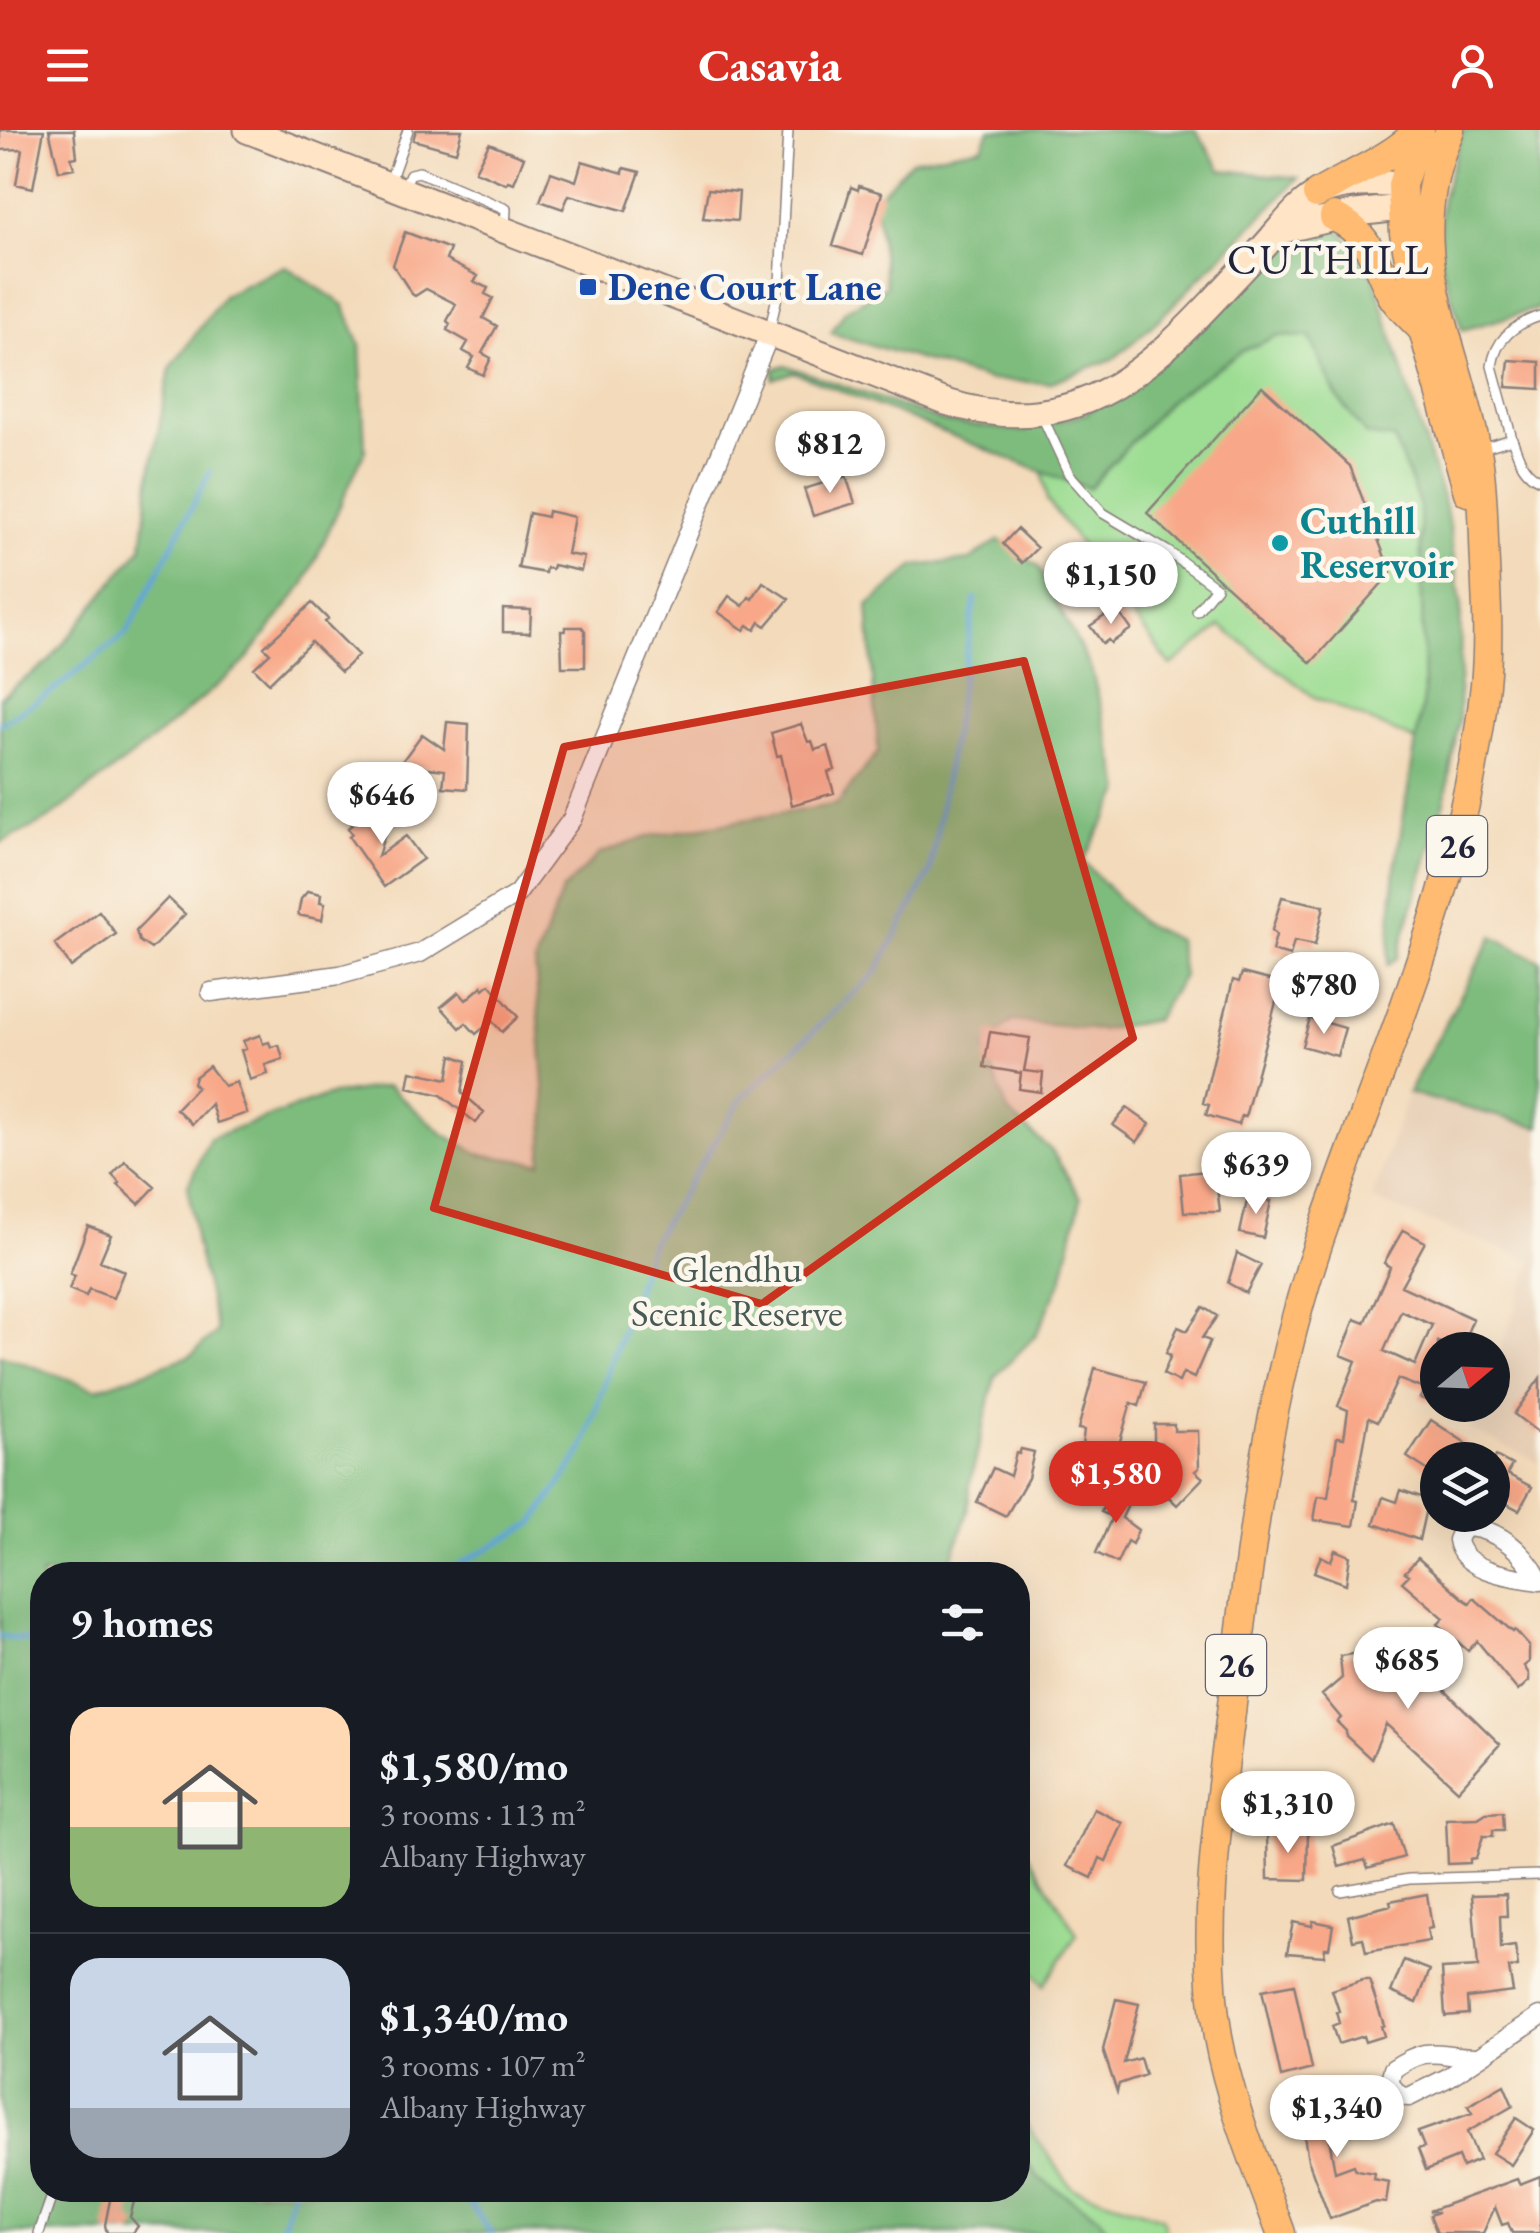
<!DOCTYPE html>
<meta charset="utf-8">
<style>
body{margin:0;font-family:"EB Garamond",serif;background:#20242c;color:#f1f3f6;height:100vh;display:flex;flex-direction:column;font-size:38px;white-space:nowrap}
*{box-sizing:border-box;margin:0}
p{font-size:32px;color:#9ea1a6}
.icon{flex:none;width:55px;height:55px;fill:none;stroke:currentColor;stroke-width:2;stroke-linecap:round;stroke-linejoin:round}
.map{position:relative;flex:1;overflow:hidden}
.details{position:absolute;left:30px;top:1432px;width:1000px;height:640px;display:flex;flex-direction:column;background:#171b24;border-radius:40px;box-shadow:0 10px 40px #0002}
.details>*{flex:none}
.needle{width:65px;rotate:71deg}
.controls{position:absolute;left:1420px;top:1202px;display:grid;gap:20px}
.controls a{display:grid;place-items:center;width:90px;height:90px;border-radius:50%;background:#171b24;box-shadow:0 10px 40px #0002;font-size:50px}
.price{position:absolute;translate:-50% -85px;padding:0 22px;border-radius:35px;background:#fff;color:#222;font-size:32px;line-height:65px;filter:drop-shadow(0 2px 5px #0008)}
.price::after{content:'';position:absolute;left:50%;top:60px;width:30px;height:22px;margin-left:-15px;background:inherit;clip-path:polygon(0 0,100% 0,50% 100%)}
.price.on{background:#d93025;color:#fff}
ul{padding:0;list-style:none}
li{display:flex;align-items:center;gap:30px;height:250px;padding:0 40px}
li+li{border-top:2px solid #363941}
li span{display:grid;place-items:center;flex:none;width:280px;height:200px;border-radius:30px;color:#555}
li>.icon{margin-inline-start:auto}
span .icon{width:120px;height:120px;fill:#fffc;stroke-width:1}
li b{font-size:42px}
h2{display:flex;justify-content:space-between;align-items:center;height:120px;padding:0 40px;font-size:42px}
header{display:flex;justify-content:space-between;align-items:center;height:130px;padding:0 40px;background:#d93025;color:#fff;font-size:45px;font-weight:800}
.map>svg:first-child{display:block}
.built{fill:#e7cfb6}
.green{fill:#9ddd93;stroke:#608067;stroke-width:2.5}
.forest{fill:#7ebc7d;stroke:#506f5c;stroke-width:2.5}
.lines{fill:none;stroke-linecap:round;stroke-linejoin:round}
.stream{stroke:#64a6d8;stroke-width:5}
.building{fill:#f8a888;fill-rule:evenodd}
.lane-casing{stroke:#8a7e7a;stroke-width:12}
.street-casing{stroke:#8a7e7a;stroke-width:21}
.secondary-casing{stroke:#8a7e7a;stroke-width:29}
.primary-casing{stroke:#8a7e7a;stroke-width:31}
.lane{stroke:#fff;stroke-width:9}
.street{stroke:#fff;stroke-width:18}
.secondary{stroke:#ffe4c6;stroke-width:25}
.primary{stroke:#febb71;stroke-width:28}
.marked{fill:#c8321e;fill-opacity:0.2;stroke:#c8321e;stroke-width:8;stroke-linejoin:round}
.transit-dot{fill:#1a4fb4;stroke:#fbf7ec;stroke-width:4}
.culture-dot{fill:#0f9aa8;stroke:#fbf7ec;stroke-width:4}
.labels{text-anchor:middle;stroke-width:9;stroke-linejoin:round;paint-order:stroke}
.shield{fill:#fbf7ec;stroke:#636270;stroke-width:2.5}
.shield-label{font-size:35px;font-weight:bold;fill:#22223b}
.transit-label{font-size:38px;font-weight:bold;fill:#164399;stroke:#fbf7ec;text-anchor:start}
.culture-label{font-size:38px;font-weight:bold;fill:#0d838f;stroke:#fbf7ec;text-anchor:start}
.park-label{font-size:38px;fill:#475a55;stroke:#fbf7ec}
.quarter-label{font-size:42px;letter-spacing:2.5px;fill:#22223b;stroke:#fbf7ec}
</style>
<header><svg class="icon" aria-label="menu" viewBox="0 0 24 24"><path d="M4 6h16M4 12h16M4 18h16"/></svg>Casavia<svg class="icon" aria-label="person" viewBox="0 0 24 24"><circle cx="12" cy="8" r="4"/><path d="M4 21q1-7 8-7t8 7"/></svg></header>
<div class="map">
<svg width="1540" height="2103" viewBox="0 0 1540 2103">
<rect width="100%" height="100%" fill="#fbf7ec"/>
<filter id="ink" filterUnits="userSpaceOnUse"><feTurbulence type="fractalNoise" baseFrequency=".01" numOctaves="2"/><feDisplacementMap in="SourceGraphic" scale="20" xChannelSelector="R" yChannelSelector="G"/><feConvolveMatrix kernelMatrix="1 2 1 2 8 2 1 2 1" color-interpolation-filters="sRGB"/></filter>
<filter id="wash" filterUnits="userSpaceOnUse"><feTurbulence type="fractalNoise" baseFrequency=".0048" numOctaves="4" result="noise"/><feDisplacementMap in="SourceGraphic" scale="40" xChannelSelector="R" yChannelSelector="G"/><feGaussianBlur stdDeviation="2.25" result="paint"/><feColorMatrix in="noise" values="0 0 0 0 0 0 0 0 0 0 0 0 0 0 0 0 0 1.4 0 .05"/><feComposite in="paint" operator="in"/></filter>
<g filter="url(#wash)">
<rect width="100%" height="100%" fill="#f3daba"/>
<!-- built -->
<path class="built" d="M1408 963 1540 997V1333L1470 1299 1479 1275H1492L1493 1238 1533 1131 1372 1070Z"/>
<!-- green -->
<path class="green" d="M1277 206 1310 207 1336 265 1394 309 1420 376 1424 563 1416 611 1314 567 1221 496 1171 536 1047 370 1042 342 1089 358 1171 269 1242 221Z
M1018 1708 1077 1804 1044 1855 1018 1825Z
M1018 1983 1072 2058 1162 2088 1166 2103H1030L1018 2060Z"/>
<!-- forest -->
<path class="forest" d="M989 0H1196L1221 40 1299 48 1158 190 1115 228 1049 253 988 250 831 203 845 181 886 156 875 69 912 30 982 17Z
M1463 0H1540V178L1462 200 1439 127 1441 71Z
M1342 101 1374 148 1447 384 1461 473 1459 590 1445 671 1397 828 1388 835 1395 738 1424 563 1420 376 1394 309 1366 305 1336 265 1310 207 1277 206 1242 221 1171 269 1089 358 1042 342 794 242 773 249 774 239 785 235 945 292 1023 301 1087 283 1285 108Z
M285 136 344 175 360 215 365 320 305 453 243 534 146 615 47 690 0 713V567L48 532 142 417 151 341 170 239 224 165Z
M999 410 1038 436 1091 539 1122 660 1083 731 1140 792 1177 810 1183 846 1155 890 1100 900 1012 891 984 916 1008 982 1052 1021 1081 1068 1062 1150 1036 1205 995 1247 970 1353 968 1381 947 1445H42V2060H1018V2018L1039 2048 1099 2087 1109 2103H0V1225L97 1259 190 1226 217 1202 196 1114 188 1055 210 1008 327 966 388 956 443 1004 482 1025 541 1033 546 982 535 832 562 761 599 724 650 706 837 674 878 622 868 476 915 436 970 430Z
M1493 806 1540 831V997L1408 963Z"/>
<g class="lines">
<!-- stream -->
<path class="stream" d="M0 594 51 562 127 503 210 342
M440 1445 534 1393 582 1322 650 1115 742 968 876 843 930 742 975 469
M0 1506 42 1513
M460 2060 491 2103
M280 2103 293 2060"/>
</g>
<g id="blocks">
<!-- building -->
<path class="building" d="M0 0H44L33 58 16 54 22 19 0 20Z
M49 0H74L77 27 71 28 74 38 59 41Z
M416 0H462L456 22 413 10Z
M489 13 524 27 514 53 508 51 506 54 475 41Z
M582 31 623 43 624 38 640 42 626 81 569 65 563 79 540 71 551 42 576 51Z
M859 56 882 63 863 125 833 116 851 57 858 60Z
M708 59 739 62 737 91 703 88Z
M405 102 450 119 446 130 478 146 474 152 488 158 485 164 493 168 483 188 497 196 482 223 491 228 483 245 468 238 474 227 463 221 468 212 447 200 450 194 447 191 456 174 426 159 415 166 412 164 393 135Z
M1509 230 1540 232V259L1506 257Z
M1262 256 1350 336 1391 443 1311 533 1147 383Z
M814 286 841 293 833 323 806 315Z
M846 346 855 373 813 386 804 359Z
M548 381 574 387 567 424 584 427 581 441 553 435 552 439 546 438 545 443 518 438 529 383 547 387Z
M1017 399 1037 418 1022 433 1003 414Z
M763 452 789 469 766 496 760 492 755 500 748 495 744 500 718 482 729 466 743 476 749 467 752 469Z
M312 473 328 489 325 492 358 525 341 542 311 512 269 553 254 538 270 523 264 517Z
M1116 478 1131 499 1111 513 1108 510 1103 514 1090 496Z
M503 479 531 480 530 503 503 502Z
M565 497H582L585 501V537H562L561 501H565Z
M447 592 469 594 467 659 443 657 445 640 421 637 417 644 401 633 422 604 444 619Z
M801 594 808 612 812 611 815 620 828 616 835 640 828 642 834 663 792 675 781 625 777 626 771 603Z
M372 679 391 684 378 726 406 706 423 729 384 757 349 707 352 704 348 698Z
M308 761 321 764 320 772 325 773 322 790 298 785 301 769Z
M1282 767 1324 776 1315 815 1294 811 1290 826 1272 821 1276 805 1272 800Z
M168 768 185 784 151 819 139 811 136 801Z
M99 781 116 804 71 837 55 814Z
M1242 843 1277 852 1275 860 1279 861 1245 987 1241 986 1239 995 1206 985 1209 975 1203 973 1233 850 1239 852Z
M490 854 518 887 502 902 492 891 476 904 466 893 460 898 441 877 459 862 466 870 482 856 484 859Z
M1310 888 1345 898 1337 926 1302 916Z
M990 902 1030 908 1024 941 1043 943 1041 962 1019 959 1021 943 984 937Z
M260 905 263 914 269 912 271 917 279 915 283 929 265 935 268 944 250 950 241 920 246 919 243 911Z
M452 925 467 931 462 963 484 982 476 993 441 965 408 957 411 941 448 949Z
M209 936 224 956 236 952 247 983 217 993 211 974 192 994 176 979 197 957 193 953 195 947Z
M1127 978 1150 994 1137 1012 1113 995Z
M125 1031 155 1057 139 1074 118 1055 120 1053 112 1045Z
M1215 1040 1220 1082H1184L1180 1044Z
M1248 1066 1271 1071 1263 1108 1240 1103Z
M88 1096 111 1105 100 1131 124 1141 113 1168 89 1159 86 1166 69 1159 75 1146 70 1144Z
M1403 1100 1425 1112 1401 1156 1473 1189 1460 1220 1438 1212V1275L1420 1268 1424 1259 1398 1249 1378 1291 1369 1287 1354 1370 1358 1371 1354 1396 1314 1390 1318 1366 1328 1367 1337 1307 1344 1308 1348 1280 1338 1276 1356 1231 1341 1225 1355 1189 1365 1193 1390 1137 1384 1133ZM1401 1181 1432 1195 1415 1235 1384 1221Z
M1237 1123 1261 1135 1246 1163 1228 1153Z
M1203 1177 1217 1186 1202 1208 1210 1211 1194 1248 1183 1243 1179 1252 1163 1244 1171 1225 1166 1223 1178 1197 1187 1201Z
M1095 1238 1146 1252 1139 1276 1131 1273 1116 1325 1112 1324 1110 1332 1081 1324 1084 1300 1078 1299Z
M1540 1248V1304L1514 1284Z
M1431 1290 1466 1313 1455 1330H1438V1347L1407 1327Z
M1154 1294H1174V1301H1198L1199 1338 1195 1341 1203 1348 1177 1375 1151 1350 1162 1335 1161 1313H1154Z
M1021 1319 1034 1322 1028 1348 1006 1386 977 1372 993 1338 1010 1346 1016 1323 1019 1324Z
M1496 1326 1512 1335 1507 1344 1532 1357 1519 1380 1495 1368 1492 1373V1334Z
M1113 1357 1132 1366 1122 1388 1138 1400 1132 1414 1127 1411 1117 1433 1096 1423 1112 1387 1101 1382Z
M1401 1360 1424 1368 1427 1374 1419 1410 1374 1394 1383 1367 1397 1372Z
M1335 1420 1350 1426 1346 1454 1314 1442 1321 1426 1331 1431Z
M1418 1428 1465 1470 1470 1473 1474 1468 1513 1502 1515 1500 1529 1516V1532L1524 1536 1529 1544V1551L1518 1561 1477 1511 1468 1521 1438 1494 1444 1488 1402 1452 1409 1445 1405 1442Z
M1390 1507 1500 1614 1458 1660 1386 1594 1371 1629 1346 1606V1601L1337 1592 1341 1588 1322 1565 1342 1548 1340 1526 1375 1520Z
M1094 1679 1123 1693 1106 1731 1100 1728 1092 1748 1067 1736Z
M1503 1682 1504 1700H1493V1706H1483L1476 1728 1470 1729V1733L1448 1734 1446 1689 1478 1688 1486 1683Z
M1394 1694 1404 1727 1368 1738 1365 1730 1339 1737 1333 1716Z
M1308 1701 1307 1750 1268 1749 1267 1704Z
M1427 1764 1432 1798 1427 1799 1429 1811 1366 1822 1363 1808 1353 1810 1348 1786 1391 1775 1390 1771Z
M1506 1764 1507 1786H1500L1501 1818 1515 1816 1518 1837 1509 1838 1513 1862 1467 1868 1468 1884 1445 1886 1442 1839 1478 1837 1472 1765Z
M1313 1791 1333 1795 1329 1818H1325L1324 1826 1287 1823 1293 1792 1312 1796Z
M1404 1830 1430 1840 1417 1873 1391 1862Z
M1363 1850H1369L1384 1895 1381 1896 1384 1906 1365 1912 1363 1906 1338 1914 1332 1896 1339 1893 1336 1882 1339 1881 1332 1860Z
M1294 1854 1312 1939 1281 1947 1262 1860Z
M1116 1869 1139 1874 1124 1933 1140 1928 1145 1945 1119 1954 1117 1962 1103 1920Z
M1504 1955 1513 1976 1467 2002 1479 2030 1462 2037 1458 2027 1426 2040 1418 2019 1424 2017 1418 2002 1472 1983 1468 1976Z
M1342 1971 1353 1979 1356 1997 1353 2004 1329 2008 1335 2042 1354 2035 1356 2040 1374 2043 1373 2049 1389 2052 1386 2073 1376 2072 1330 2089 1308 2030 1303 1999H1298L1294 1979Z
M1516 1988 1534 2000 1511 2035 1492 2023Z
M1540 2046V2103H1512L1508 2093 1502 2095 1495 2077 1483 2103H1437L1430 2085 1438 2082 1429 2081 1517 2049 1520 2054Z
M112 2060H137L130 2087 138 2096 133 2103H107L105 2095Z"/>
</g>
</g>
<g filter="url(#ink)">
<use href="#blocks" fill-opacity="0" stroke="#8a7e7a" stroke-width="2.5"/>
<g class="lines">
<defs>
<path id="lane" d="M389 54 408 0
M404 58 410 44 419 42 506 79 505 99
M769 203 780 153 788 0
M1042 286 1069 344 1103 383 1167 421 1216 457 1197 481
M1512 309C1519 327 1522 342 1540 350
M1479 319 1512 309 1492 236C1496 208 1515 194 1540 186
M1340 1761 1409 1749 1540 1745
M39 2103 54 2060"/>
<path id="street" d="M211 862 340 845 420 823 517 764 572 689 769 205
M1469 1397C1502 1401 1525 1424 1540 1451 1514 1447 1462 1442 1457 1410L1461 1401Z
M1475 1927C1437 1927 1431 1913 1393 1939L1389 1953 1400 1966 1409 1967 1449 1947 1540 1886"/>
<path id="secondary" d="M247 0 946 272C1095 319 1168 217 1260 121 1277 104 1297 73 1320 63 1346 52 1375 52 1402 55
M1283 100 1356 83 1401 78"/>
<path id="primary" d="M1420 0 1402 55 1404 103 1423 200 1468 362
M1317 64C1352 43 1391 29 1419 0
M1334 87C1370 103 1374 131 1390 162 1396 175 1412 188 1422 199
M1281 2103C1258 2040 1230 1973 1218 1907 1200 1802 1218 1687 1231 1583 1249 1424 1267 1266 1318 1114 1381 929 1465 751 1485 554 1489 515 1487 475 1485 435 1483 399 1484 363 1478 327 1457 208 1396 122 1450 0"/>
</defs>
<!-- lane casing -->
<use href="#lane" class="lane-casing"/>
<!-- street casing -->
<use href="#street" class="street-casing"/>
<!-- secondary casing -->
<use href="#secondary" class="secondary-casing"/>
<!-- primary casing -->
<use href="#primary" class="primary-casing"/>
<!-- lane -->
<use href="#lane" class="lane"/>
<!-- street -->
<use href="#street" class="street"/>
<!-- secondary -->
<use href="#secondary" class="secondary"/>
<!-- primary -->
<use href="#primary" class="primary"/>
</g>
</g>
<!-- marked area -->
<path class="marked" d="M1024 531 1133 908 762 1174 434 1078 564 617Z"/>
<!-- markers -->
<rect class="transit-dot" x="578" y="147" width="20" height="20" rx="5"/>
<circle class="culture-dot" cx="1280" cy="413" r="10"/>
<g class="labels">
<!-- shield labels -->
<g class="shield">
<rect x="1427" y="686" width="60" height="60" rx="8"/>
<rect x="1206" y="1505" width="60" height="60" rx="8"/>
</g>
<g class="shield-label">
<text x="1457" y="728">26</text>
<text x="1236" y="1547">26</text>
</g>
<!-- transit labels -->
<g class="transit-label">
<text x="608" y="170">Dene Court Lane</text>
</g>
<!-- culture labels -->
<g class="culture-label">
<text x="1300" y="404">Cuthill<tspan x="1300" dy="44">Reservoir</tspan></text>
</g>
<!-- park labels -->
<g class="park-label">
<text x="737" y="1152">Glendhu<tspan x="737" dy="44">Scenic Reserve</tspan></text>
</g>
<!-- quarter labels -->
<g class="quarter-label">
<text x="1329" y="144">CUTHILL</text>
</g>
</g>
</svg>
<div class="controls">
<a><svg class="needle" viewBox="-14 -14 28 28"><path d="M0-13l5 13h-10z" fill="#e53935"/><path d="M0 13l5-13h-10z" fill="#9ea1a6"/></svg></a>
<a><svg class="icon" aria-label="layers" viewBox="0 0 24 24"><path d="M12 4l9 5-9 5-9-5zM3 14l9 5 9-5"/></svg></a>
</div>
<b class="price" style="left:830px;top:366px">$812</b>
<b class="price" style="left:1111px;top:497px">$1,150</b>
<b class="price" style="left:382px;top:717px">$646</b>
<b class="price" style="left:1324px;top:907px">$780</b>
<b class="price" style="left:1256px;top:1087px">$639</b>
<b class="price on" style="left:1116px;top:1396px">$1,580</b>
<b class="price" style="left:1408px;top:1582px">$685</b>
<b class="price" style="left:1288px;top:1726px">$1,310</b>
<b class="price" style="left:1337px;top:2030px">$1,340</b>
<section class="details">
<h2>9 homes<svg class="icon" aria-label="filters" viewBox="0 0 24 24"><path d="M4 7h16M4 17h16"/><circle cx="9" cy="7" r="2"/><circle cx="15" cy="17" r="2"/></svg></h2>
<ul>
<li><span style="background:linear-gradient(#ffd9b3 60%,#8fb573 0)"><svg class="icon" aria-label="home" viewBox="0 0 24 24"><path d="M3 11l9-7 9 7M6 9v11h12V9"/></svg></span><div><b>$1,580/mo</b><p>3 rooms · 113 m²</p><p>Albany Highway</p></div></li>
<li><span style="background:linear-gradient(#c9d6e8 75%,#9aa5b1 0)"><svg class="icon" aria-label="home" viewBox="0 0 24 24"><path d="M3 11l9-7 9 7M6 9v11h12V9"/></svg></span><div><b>$1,340/mo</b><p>3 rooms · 107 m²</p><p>Albany Highway</p></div></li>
</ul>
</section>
</div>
